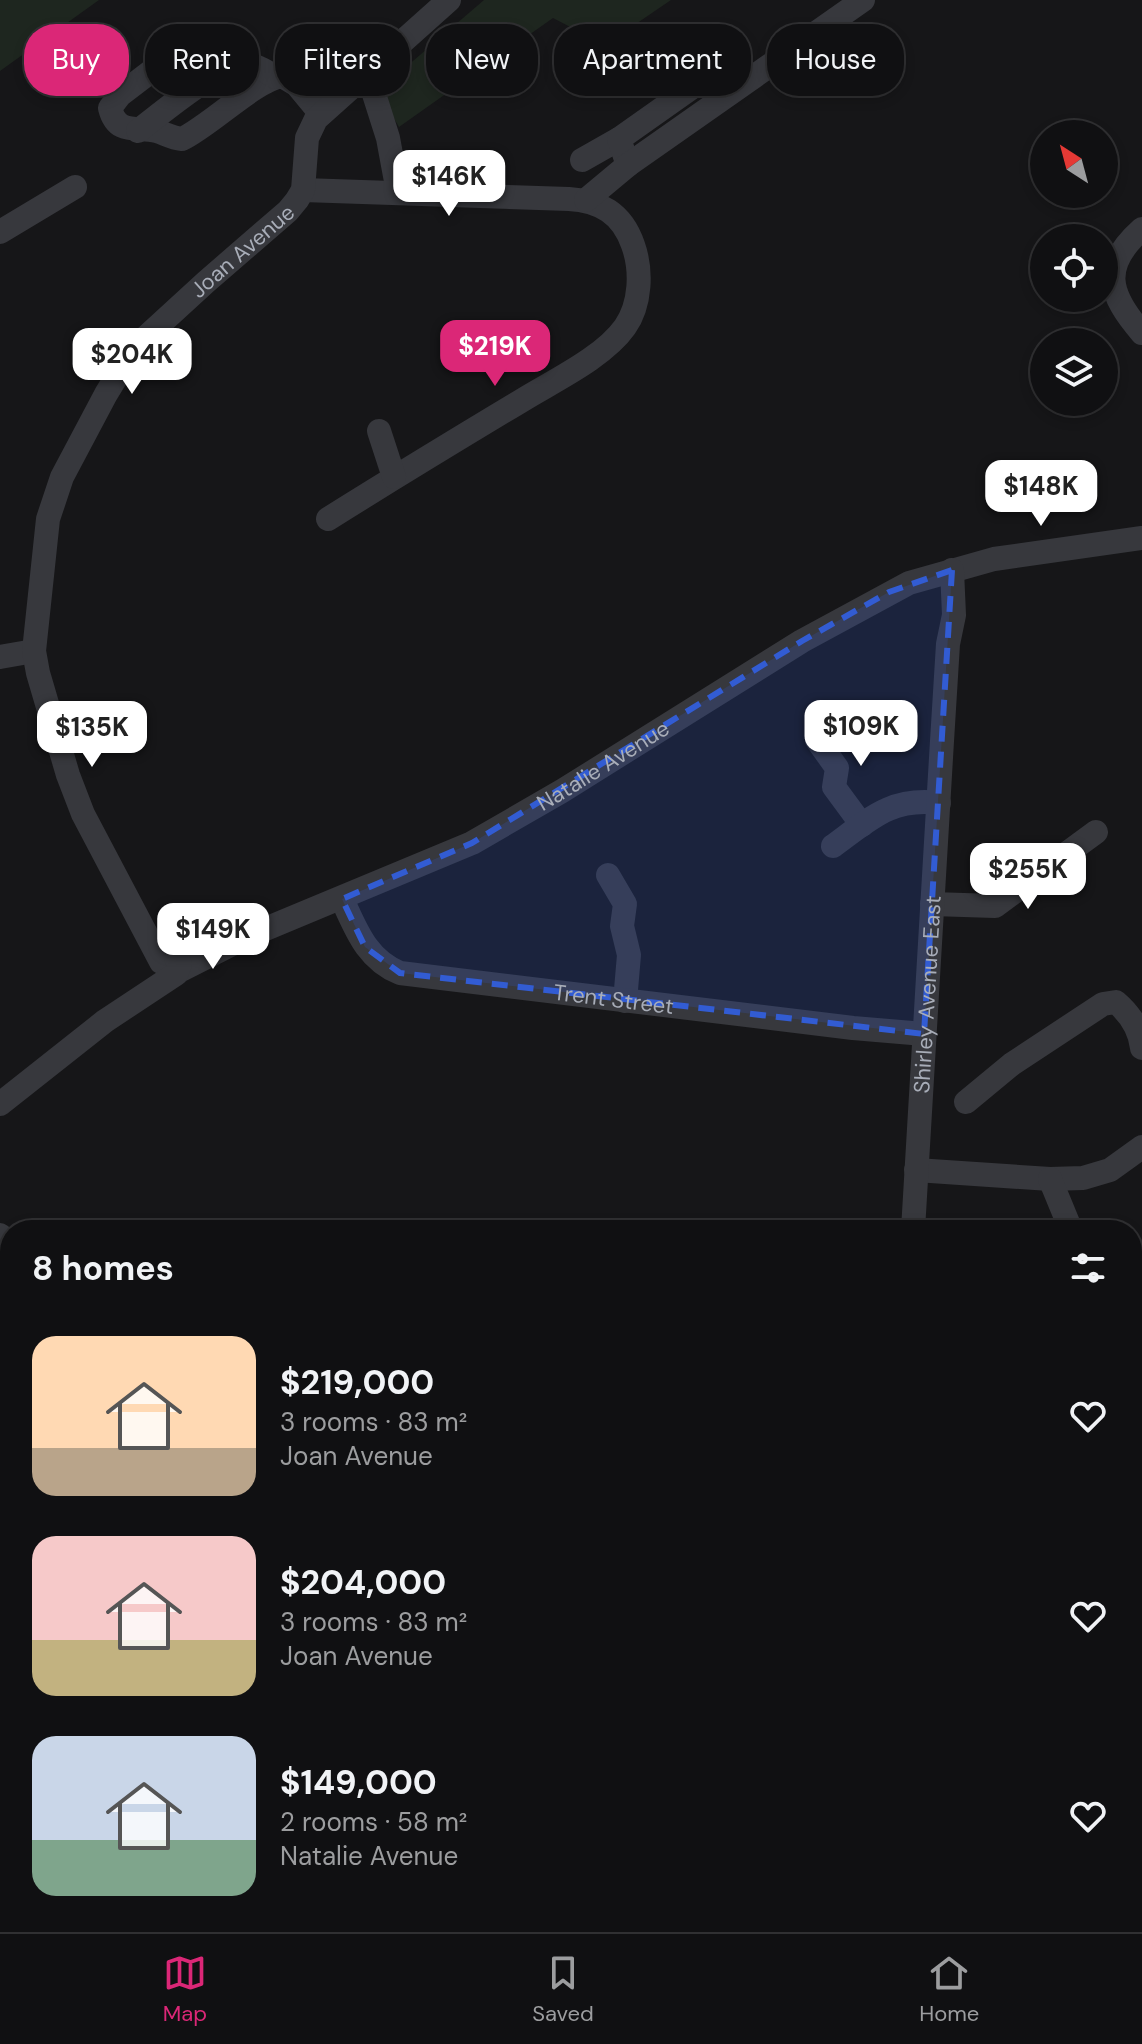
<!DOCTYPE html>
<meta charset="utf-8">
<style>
body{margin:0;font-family:"DM Sans",sans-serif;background:#1e1e20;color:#f1f3f6;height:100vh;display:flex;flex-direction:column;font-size:30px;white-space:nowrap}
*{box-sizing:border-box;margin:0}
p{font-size:26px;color:#9c9d9f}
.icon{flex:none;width:44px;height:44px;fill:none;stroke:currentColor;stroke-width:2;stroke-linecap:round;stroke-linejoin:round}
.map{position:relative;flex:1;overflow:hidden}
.side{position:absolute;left:0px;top:1220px;width:1142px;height:712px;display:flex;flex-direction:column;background:#101012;border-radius:32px 32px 0 0;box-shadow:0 4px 12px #0003,0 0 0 2px #303032}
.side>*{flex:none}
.guide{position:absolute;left:24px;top:24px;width:1094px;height:72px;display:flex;gap:16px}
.needle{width:52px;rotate:324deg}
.buttons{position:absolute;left:1030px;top:120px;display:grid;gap:16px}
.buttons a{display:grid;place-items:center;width:88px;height:88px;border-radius:50%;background:#101012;box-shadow:0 4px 12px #0003,0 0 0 2px #303032;font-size:40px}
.price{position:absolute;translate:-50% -68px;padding:0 18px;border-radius:16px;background:#fff;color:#222;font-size:26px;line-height:52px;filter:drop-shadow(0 2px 4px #0008)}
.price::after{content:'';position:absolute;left:50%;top:48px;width:24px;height:18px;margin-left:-12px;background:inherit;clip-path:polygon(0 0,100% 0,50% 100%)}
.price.current{background:#db2777;color:#fff}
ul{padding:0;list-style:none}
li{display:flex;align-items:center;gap:24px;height:200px;padding:0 32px}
li span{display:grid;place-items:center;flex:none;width:224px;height:160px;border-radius:24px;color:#555}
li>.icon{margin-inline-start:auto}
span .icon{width:96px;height:96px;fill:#fffc;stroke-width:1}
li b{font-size:34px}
h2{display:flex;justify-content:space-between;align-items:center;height:96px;padding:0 32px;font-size:34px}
.tag{padding:0 28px;border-radius:32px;background:#101012;box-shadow:0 4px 12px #0003,0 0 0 2px #303032;font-size:28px;line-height:72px}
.tag.current{background:#db2777;color:#fff}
.tabs{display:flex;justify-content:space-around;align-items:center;height:112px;border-top:2px solid #303032;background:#101012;font-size:22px;color:#9c9d9f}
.tabs a{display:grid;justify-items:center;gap:4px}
.tabs .current{color:#db2777}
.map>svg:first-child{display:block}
.green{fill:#1e261f}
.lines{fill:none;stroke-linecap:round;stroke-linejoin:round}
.minor{stroke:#37383d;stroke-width:24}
.highway{stroke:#63666e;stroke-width:36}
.marked{fill:#325cd3;fill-opacity:0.2;stroke:#325cd3;stroke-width:6;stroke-dasharray:16 10;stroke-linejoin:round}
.labels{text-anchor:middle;stroke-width:8;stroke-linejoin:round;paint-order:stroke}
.street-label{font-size:22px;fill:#a8adb8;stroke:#111113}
</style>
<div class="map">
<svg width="1142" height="1932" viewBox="0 0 1142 1932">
<rect width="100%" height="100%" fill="#161618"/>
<!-- green -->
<path class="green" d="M0 0H99L0 71Z
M484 0H671L605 45 553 18 399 127 378 91Z"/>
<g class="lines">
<!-- minor -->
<g class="minor">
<path d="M158 66 120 95 110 108C117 136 137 126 157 131 166 134 172 138 182 139 211 125 254 81 282 76L297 85 321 114"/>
<path d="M367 72 388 138 398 192"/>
<path d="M138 131C159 115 216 67 240 64 253 63 265 70 275 77"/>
<path d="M582 160 619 139"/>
<path d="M628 165 619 139 694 86"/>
<path d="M303 190 569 199C600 201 622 213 633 245 642 270 641 304 625 327 603 358 553 381 521 401 456 440 392 479 328 519"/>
<path d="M586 200 628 165 863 0"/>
<path d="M1142 229C1100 266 1108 294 1142 333"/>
<path d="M0 232 75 187"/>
<path d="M379 431 394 477"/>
<path d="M0 657 34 651"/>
<path d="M817 740 837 768 834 787 862 825"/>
<path d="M833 846C870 819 891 797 939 803"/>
<path d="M608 875 625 904 622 926 629 955 625 1001"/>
<path id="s1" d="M342 899C356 929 366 959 400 973L853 1028 924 1034"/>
<path d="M932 904 995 906 1096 832"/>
<path id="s2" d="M161 962 83 814 68 775 38 673 34 651 48 519 62 477 106 394 134 348 206 282 288 211 297 200 303 190 307 138 316 119 449 0"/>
<path id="s3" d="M179 971 244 938 472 843 562 791 802 641 909 583 994 559 1142 538"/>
<path d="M966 1102 1012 1064 1103 1004 1116 1002C1130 1014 1140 1030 1142 1048"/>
<path d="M0 1104 105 1021 176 974 180 964 176 958"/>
<path d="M916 1170 1050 1179 1083 1178 1110 1170 1142 1147"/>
<path d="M1050 1179 1071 1230"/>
<path id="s4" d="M913 1230 942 741 948 644 954 615 952 570"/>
<path d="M0 1235 10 1243"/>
<path d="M0 1305 10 1289"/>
<path d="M1132 1346 1142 1353"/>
<path d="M0 1408 10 1405"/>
<path d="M1132 1572 1142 1581"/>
<path d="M0 1695 10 1699"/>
<path d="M459 1932 467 1922"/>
<path d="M1139 1932 1142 1929"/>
</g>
<!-- highway -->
<path class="highway" d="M1132 1627 1142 1618
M1132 1696 1142 1688
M767 1932 779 1922
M850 1932 862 1922"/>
</g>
<!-- marked area -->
<path class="marked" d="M952 570 924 1034 400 973 365 947 342 899 472 843 802 641 889 592Z"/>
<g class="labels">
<!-- street labels -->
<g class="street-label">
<text dy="8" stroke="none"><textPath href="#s2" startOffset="808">Joan Avenue</textPath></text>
<text dy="8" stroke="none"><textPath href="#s3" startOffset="472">Natalie Avenue</textPath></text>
<text dy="8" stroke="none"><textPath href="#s4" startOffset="236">Shirley Avenue East</textPath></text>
<text dy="8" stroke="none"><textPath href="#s1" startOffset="312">Trent Street</textPath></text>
</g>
</g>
</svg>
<div class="buttons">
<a><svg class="needle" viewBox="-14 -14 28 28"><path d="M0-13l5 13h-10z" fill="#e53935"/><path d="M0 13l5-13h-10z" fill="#9c9d9f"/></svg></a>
<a><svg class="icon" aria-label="locate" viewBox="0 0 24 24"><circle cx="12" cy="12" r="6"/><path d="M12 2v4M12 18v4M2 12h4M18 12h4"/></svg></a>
<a><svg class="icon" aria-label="layers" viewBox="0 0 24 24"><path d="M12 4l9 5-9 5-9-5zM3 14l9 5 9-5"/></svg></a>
</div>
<b class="price" style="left:449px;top:218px">$146K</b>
<b class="price current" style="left:495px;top:388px">$219K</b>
<b class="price" style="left:132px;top:396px">$204K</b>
<b class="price" style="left:1041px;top:528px">$148K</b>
<b class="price" style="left:861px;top:768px">$109K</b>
<b class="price" style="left:92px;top:769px">$135K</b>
<b class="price" style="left:1028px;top:911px">$255K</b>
<b class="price" style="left:213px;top:971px">$149K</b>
<div class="guide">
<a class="tag current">Buy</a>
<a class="tag">Rent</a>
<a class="tag">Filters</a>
<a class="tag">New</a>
<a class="tag">Apartment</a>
<a class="tag">House</a>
</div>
<section class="side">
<h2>8 homes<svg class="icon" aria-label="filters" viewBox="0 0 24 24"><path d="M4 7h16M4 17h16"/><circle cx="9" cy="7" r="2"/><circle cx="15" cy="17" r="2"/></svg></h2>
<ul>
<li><span style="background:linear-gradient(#ffd9b3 70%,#b9a48a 0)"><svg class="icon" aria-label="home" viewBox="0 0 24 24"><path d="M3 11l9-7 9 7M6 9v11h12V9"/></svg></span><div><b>$219,000</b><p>3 rooms · 83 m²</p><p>Joan Avenue</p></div><svg class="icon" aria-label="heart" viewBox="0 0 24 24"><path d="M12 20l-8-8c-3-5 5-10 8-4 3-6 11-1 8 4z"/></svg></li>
<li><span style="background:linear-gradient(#f6c9c9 65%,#c2b280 0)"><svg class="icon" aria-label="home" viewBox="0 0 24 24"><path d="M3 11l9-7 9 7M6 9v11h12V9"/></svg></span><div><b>$204,000</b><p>3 rooms · 83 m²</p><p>Joan Avenue</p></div><svg class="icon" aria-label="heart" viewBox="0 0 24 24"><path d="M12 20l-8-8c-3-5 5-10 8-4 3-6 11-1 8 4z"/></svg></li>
<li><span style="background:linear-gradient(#c9d6e8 65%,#7fa58c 0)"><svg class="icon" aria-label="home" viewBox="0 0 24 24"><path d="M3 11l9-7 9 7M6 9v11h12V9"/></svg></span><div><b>$149,000</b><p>2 rooms · 58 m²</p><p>Natalie Avenue</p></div><svg class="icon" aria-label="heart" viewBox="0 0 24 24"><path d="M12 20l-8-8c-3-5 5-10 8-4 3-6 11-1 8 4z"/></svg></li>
</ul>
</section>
</div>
<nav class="tabs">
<a class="current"><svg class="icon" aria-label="map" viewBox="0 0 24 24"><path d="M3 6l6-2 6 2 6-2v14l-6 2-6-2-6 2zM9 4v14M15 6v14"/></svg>Map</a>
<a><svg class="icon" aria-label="saved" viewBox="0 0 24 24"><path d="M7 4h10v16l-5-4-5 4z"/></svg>Saved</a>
<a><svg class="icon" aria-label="home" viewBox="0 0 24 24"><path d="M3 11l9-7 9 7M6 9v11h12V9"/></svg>Home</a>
</nav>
